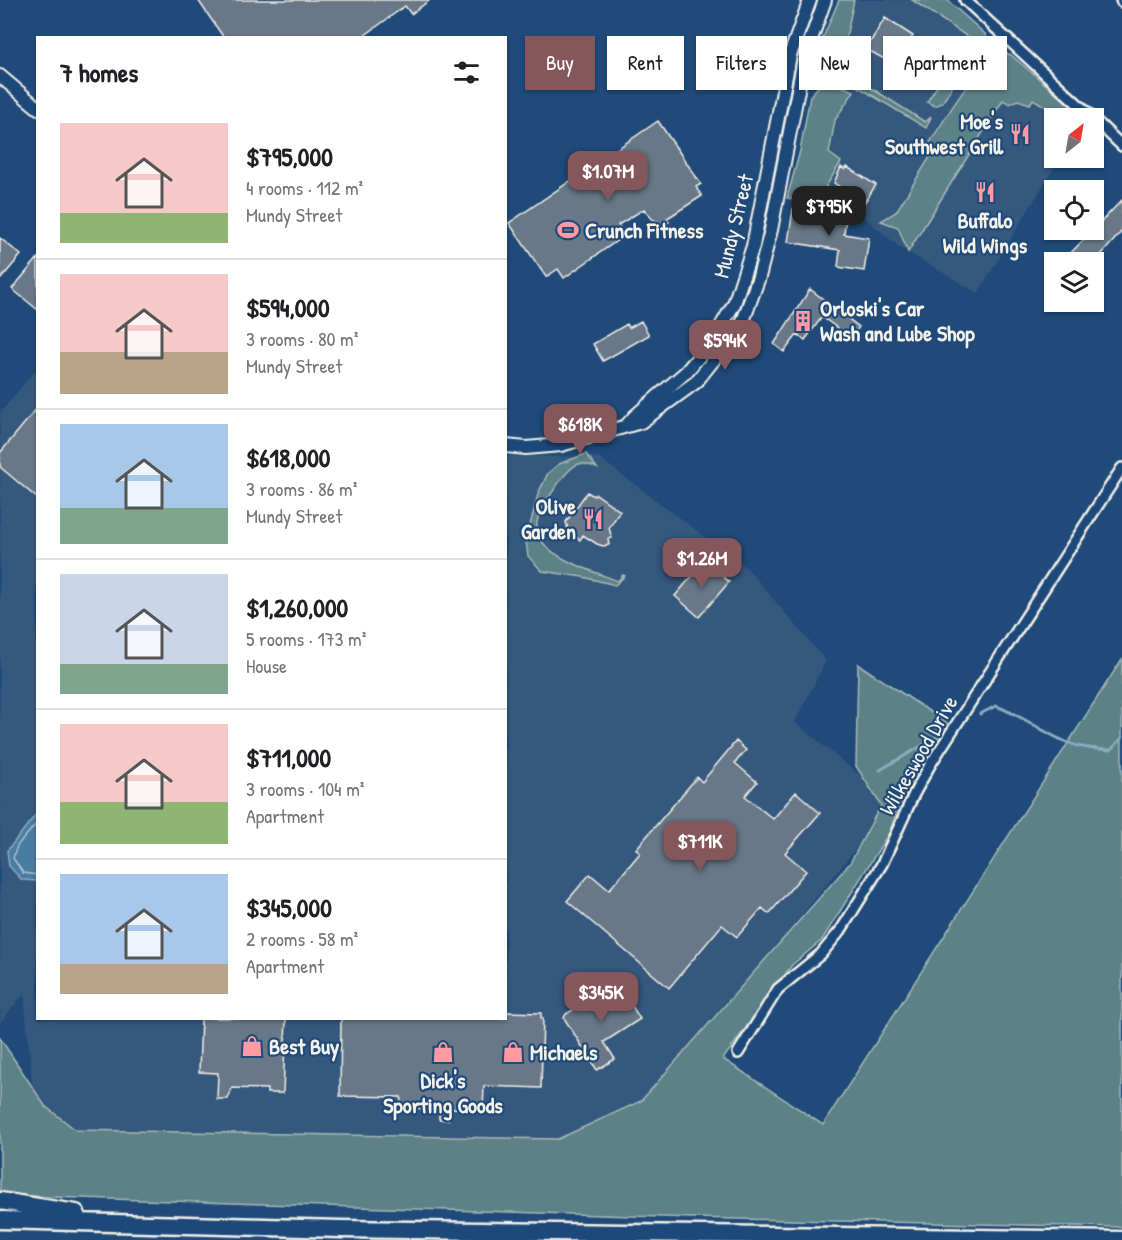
<!DOCTYPE html>
<meta charset="utf-8">
<style>
body{margin:0;font-family:"Patrick Hand",sans-serif;background:#f2f2f2;color:#202124;height:100vh;display:flex;flex-direction:column;font-size:22px;white-space:nowrap}
*{box-sizing:border-box;margin:0}
p{font-size:20px;color:#757577}
.icon{flex:none;width:33px;height:33px;fill:none;stroke:currentColor;stroke-width:2;stroke-linecap:round;stroke-linejoin:round}
.map{position:relative;flex:1;overflow:hidden}
.drawer{position:absolute;left:36px;top:36px;width:471px;height:984px;display:flex;flex-direction:column;background:#fff;border-radius:0px;box-shadow:0 2px 4px #0004}
.drawer>*{flex:none}
.top-card{position:absolute;left:525px;top:36px;width:507px;height:54px;display:flex;gap:12px}
.needle{width:39px;rotate:31deg}
.fabs{position:absolute;left:1044px;top:108px;display:grid;gap:12px}
.fabs a{display:grid;place-items:center;width:60px;height:60px;border-radius:0px;background:#fff;box-shadow:0 2px 4px #0004;font-size:30px}
.price{position:absolute;translate:-50% -51px;padding:0 14px;border-radius:12px;background:#84575d;color:#fff;font-size:20px;line-height:39px;filter:drop-shadow(0 2px 3px #0008)}
.price::after{content:'';position:absolute;left:50%;top:36px;width:18px;height:14px;margin-left:-9px;background:inherit;clip-path:polygon(0 0,100% 0,50% 100%)}
.price.current{background:#222;color:#fff}
ul{padding:0;list-style:none}
li{display:flex;align-items:center;gap:18px;height:150px;padding:0 24px}
li+li{border-top:2px solid #e0e0e0}
li span{display:grid;place-items:center;flex:none;width:168px;height:120px;border-radius:0px;color:#555}
li>.icon{margin-inline-start:auto}
span .icon{width:72px;height:72px;fill:#fffc;stroke-width:1}
li b{font-size:26px}
h2{display:flex;justify-content:space-between;align-items:center;height:72px;padding:0 24px;font-size:26px}
.pill{padding:0 21px;border-radius:0px;background:#fff;box-shadow:0 2px 4px #0004;font-size:21px;line-height:54px}
.pill.current{background:#84575d;color:#fff}
.map>svg:first-child{display:block}
.built{fill:#35587e}
.green{fill:#5b8186;stroke:#a8b9b7;stroke-width:1.5}
.water{fill:#467ca3;stroke:#8cabbf;stroke-width:1.5}
.lines{fill:none;stroke-linecap:round;stroke-linejoin:round}
.shore{stroke:#aec2cc;stroke-width:1.5}
.stream{stroke:#8cabbf;stroke-width:3}
.building{fill:#687888;stroke:#f4f1e8;stroke-width:1.5}
.street-casing{stroke:#f4f1e8;stroke-width:14}
.secondary-casing{stroke:#f4f1e8;stroke-width:16}
.highway-casing{stroke:#f4f1e8;stroke-width:21}
.street{stroke:#1f4a7a;stroke-width:9}
.secondary{stroke:#1f4a7a;stroke-width:12}
.highway{stroke:#1f4a7a;stroke-width:16}
.labels{text-anchor:middle;stroke-width:4.5;stroke-linejoin:round;paint-order:stroke}
.poi-label{font-size:22px;font-weight:bold;fill:#f4f1e8;stroke:#1f4a7a;text-anchor:start}
.street-label{font-size:22px;fill:#f4f1e8;stroke:#1f4a7a}
</style>
<div class="map">
<svg width="1122" height="1240" viewBox="0 0 1122 1240">
<rect width="100%" height="100%" fill="#1f4a7a"/>
<filter id="ink" filterUnits="userSpaceOnUse"><feTurbulence type="fractalNoise" baseFrequency=".0167" numOctaves="2"/><feDisplacementMap in="SourceGraphic" scale="12" xChannelSelector="R" yChannelSelector="G"/><feConvolveMatrix kernelMatrix="1 2 1 2 8 2 1 2 1" color-interpolation-filters="sRGB"/></filter>
<g filter="url(#ink)">
<!-- built -->
<path class="built" d="M845 0H940L1077 118H1054V158H1060L978 293 899 247 865 218 844 205 825 198 793 192 821 65Z
M37 368 38 1018H506V456L598 457 748 569 826 661 795 722 893 803 646 1107 559 1142 77 1134 55 1124 33 1090 24 994 0 1023V413Z"/>
<!-- green -->
<path class="green" d="M839 0H854L841 61 848 63 844 71 925 122 931 117 926 128 837 74 828 72 813 76 819 47Z
M912 0H947L985 34 987 39 985 50 953 86 942 103 935 106 927 102 968 37Z
M1005 53 1011 55 1078 112 1082 118H1065L1033 99 1030 104 1018 100 1010 104 1003 100 908 252 898 227 881 221 896 212 935 149 929 144C941 125 983 53 1005 53Z
M831 82 854 91 835 120 829 153 841 162 816 203 787 198 800 151 810 96 818 87Z
M586 454 597 468C592 466 585 463 579 464 567 466 539 510 537 522 536 529 540 538 544 544 556 560 598 573 618 581L623 575 625 576 615 585 583 577 542 571 528 556 526 541 538 494 548 473 559 464Z
M1122 659V1227L693 1218 50 1197 0 1194V1038L45 1106 76 1130 558 1139 641 1101 850 863 881 805 856 766 858 664 950 725 899 805 889 833 822 940 792 965 723 1059 823 1125Z"/>
<!-- water -->
<path class="water" d="M37 813V881L22 880 9 866 7 851Z"/>
<g class="lines">
<!-- shore -->
<path class="shore" d="M38 822 17 846 13 858 23 873 38 875"/>
<!-- stream -->
<path class="stream" d="M980 714 996 706C1021 715 1041 731 1064 741 1079 748 1094 749 1111 750L1122 738
M880 770 937 737"/>
</g>
<!-- building -->
<path class="building" d="M198 0H430L411 14 405 6 361 38H224Z
M885 18 913 36 901 55 903 57 897 66 866 49Z
M658 121 701 184 696 187 702 196 666 219 669 222 664 225 652 219 644 209 618 225 625 235 564 278 558 269 546 277 509 223Z
M841 167 845 170 847 167 876 185 864 203 834 183Z
M1122 200V231L1095 262H1062Z
M793 209 846 217 844 234 869 238 864 271 838 267 840 250 788 242Z
M0 238 21 255 0 280Z
M38 258V310L12 289Z
M810 289 859 327 851 338 822 317 805 340 797 335 784 352 774 344Z
M641 321 649 335 603 361 593 344 627 324 629 328Z
M38 407V499L0 467V453Z
M587 492 594 496 596 494 620 511 609 528 612 538 608 539 609 545 603 546 597 544 583 535 580 540 569 533 566 522Z
M705 561 729 582 699 617 675 596Z
M736 741 746 750 735 763 757 782 745 796 773 819 796 792 820 813 785 853 806 871 769 914 762 908 737 937 722 925 669 988 567 901 590 874 609 890 640 853 636 849 697 777 702 782Z
M618 983 640 1019 604 1042 615 1059 597 1070 564 1018 566 1014Z
M506 1012 541 1013V1018H543L541 1088 484 1086 483 1109 448 1108V1120L439 1119V1109L400 1108 401 1097 340 1096 341 1018H506Z
M201 1018H286L283 1093H267V1089L232 1088 228 1099H217L218 1073 199 1072Z"/>
<g class="lines">
<defs>
<path id="street" d="M965 0 1093 118
M1121 0 1122 2
M1094 119 1122 146
M738 1053 778 989 821 954 841 930 882 864 914 794 930 765 1122 468"/>
<path id="secondary" d="M0 76 38 108
M627 425 635 416 686 372 713 340 734 304 753 246 790 55 810 0
M506 446 526 448 561 445 641 422 696 382 742 324 759 277 771 230 804 59 825 0"/>
<path id="highway" d="M0 1201 76 1213
M0 1220 341 1229 1122 1240"/>
</defs>
<!-- street casing -->
<use href="#street" class="street-casing"/>
<!-- secondary casing -->
<use href="#secondary" class="secondary-casing"/>
<!-- highway casing -->
<use href="#highway" class="highway-casing"/>
<!-- street -->
<use href="#street" class="street"/>
<!-- secondary -->
<use href="#secondary" class="secondary"/>
<!-- highway -->
<use href="#highway" class="highway"/>
</g>
</g>
<!-- icons -->
<defs>
<symbol id="restaurant-bare" viewBox="-9 -9 18 18"><path d="M-5-6h1v4h1v-4h1v4h1v-4h1v5L-1.5 .5V6h-2V.5L-5-1ZM5-6V6H3V1.5H1.5Q1.5-4 5-6Z" fill="#ff9aa2" stroke="#1f4a7a" stroke-width="2.5" paint-order="stroke"/></symbol>
<symbol id="stadium-bare" viewBox="-9 -9 18 18"><path d="M0-5a6.5 5 0 1 0 0 10a6.5 5 0 1 0 0-10ZM-3.5-1.8h7v3.6h-7Z" fill="#ff9aa2" stroke="#1f4a7a" stroke-width="2.5" paint-order="stroke"/></symbol>
<symbol id="building-bare" viewBox="-9 -9 18 18"><path d="M-4-6H4V6H1V3H-1V6H-4ZM-2.5-4.3h1.7v1.8h-1.7ZM.8-4.3h1.7v1.8H.8ZM-2.5-1h1.7V.8h-1.7ZM.8-1h1.7V.8H.8Z" fill="#ff9aa2" stroke="#1f4a7a" stroke-width="2.5" paint-order="stroke"/></symbol>
<symbol id="shop-bare" viewBox="-9 -9 18 18"><path d="M-5-2.5h2.3a2.7 3.5 0 0 1 5.4 0H5L5.5 6h-11ZM-1.5-2.5h3a1.5 2.3 0 0 0-3 0Z" fill="#ff9aa2" stroke="#1f4a7a" stroke-width="2.5" paint-order="stroke"/></symbol>
</defs>
<g fill-rule="evenodd">
<use href="#restaurant-bare" x="1005" y="119" width="30" height="30"/>
<use href="#restaurant-bare" x="970" y="177" width="30" height="30"/>
<use href="#stadium-bare" x="553" y="215" width="30" height="30"/>
<use href="#building-bare" x="788" y="306" width="30" height="30"/>
<use href="#restaurant-bare" x="578" y="504" width="30" height="30"/>
<use href="#shop-bare" x="237" y="1031" width="30" height="30"/>
<use href="#shop-bare" x="428" y="1037" width="30" height="30"/>
<use href="#shop-bare" x="498" y="1037" width="30" height="30"/>
</g>
<g class="labels">
<!-- poi labels -->
<g class="poi-label">
<text x="1003" y="129" text-anchor="end">Moe's<tspan x="1003" dy="25">Southwest Grill</tspan></text>
<text x="985" y="228" text-anchor="middle">Buffalo<tspan x="985" dy="25">Wild Wings</tspan></text>
<text x="585" y="238">Crunch Fitness</text>
<text x="820" y="316">Orloski's Car<tspan x="820" dy="25">Wash and Lube Shop</tspan></text>
<text x="576" y="514" text-anchor="end">Olive<tspan x="576" dy="25">Garden</tspan></text>
<text x="269" y="1054">Best Buy</text>
<text x="530" y="1060">Michaels</text>
<text x="443" y="1088" text-anchor="middle">Dick's<tspan x="443" dy="25">Sporting Goods</tspan></text>
</g>
<!-- street labels -->
<g class="street-label">
<text transform="translate(733 226) rotate(-76)" y="8">Mundy Street</text>
<text transform="translate(918 755) rotate(-60)" y="8">Wilkeswood Drive</text>
</g>
</g>
</svg>
<div class="fabs">
<a><svg class="needle" viewBox="-14 -14 28 28"><path d="M0-13l5 13h-10z" fill="#e53935"/><path d="M0 13l5-13h-10z" fill="#757577"/></svg></a>
<a><svg class="icon" aria-label="locate" viewBox="0 0 24 24"><circle cx="12" cy="12" r="6"/><path d="M12 2v4M12 18v4M2 12h4M18 12h4"/></svg></a>
<a><svg class="icon" aria-label="layers" viewBox="0 0 24 24"><path d="M12 4l9 5-9 5-9-5zM3 14l9 5 9-5"/></svg></a>
</div>
<b class="price" style="left:608px;top:202px">$1.07M</b>
<b class="price current" style="left:829px;top:237px">$795K</b>
<b class="price" style="left:725px;top:371px">$594K</b>
<b class="price" style="left:580px;top:455px">$618K</b>
<b class="price" style="left:702px;top:589px">$1.26M</b>
<b class="price" style="left:700px;top:872px">$711K</b>
<b class="price" style="left:601px;top:1023px">$345K</b>
<div class="top-card">
<a class="pill current">Buy</a>
<a class="pill">Rent</a>
<a class="pill">Filters</a>
<a class="pill">New</a>
<a class="pill">Apartment</a>
</div>
<section class="drawer">
<h2>7 homes<svg class="icon" aria-label="filters" viewBox="0 0 24 24"><path d="M4 7h16M4 17h16"/><circle cx="9" cy="7" r="2"/><circle cx="15" cy="17" r="2"/></svg></h2>
<ul>
<li><span style="background:linear-gradient(#f6c9c9 75%,#8fb573 0)"><svg class="icon" aria-label="home" viewBox="0 0 24 24"><path d="M3 11l9-7 9 7M6 9v11h12V9"/></svg></span><div><b>$795,000</b><p>4 rooms · 112 m²</p><p>Mundy Street</p></div></li>
<li><span style="background:linear-gradient(#f6c9c9 65%,#b9a48a 0)"><svg class="icon" aria-label="home" viewBox="0 0 24 24"><path d="M3 11l9-7 9 7M6 9v11h12V9"/></svg></span><div><b>$594,000</b><p>3 rooms · 80 m²</p><p>Mundy Street</p></div></li>
<li><span style="background:linear-gradient(#a9c7e8 70%,#7fa58c 0)"><svg class="icon" aria-label="home" viewBox="0 0 24 24"><path d="M3 11l9-7 9 7M6 9v11h12V9"/></svg></span><div><b>$618,000</b><p>3 rooms · 86 m²</p><p>Mundy Street</p></div></li>
<li><span style="background:linear-gradient(#c9d6e8 75%,#7fa58c 0)"><svg class="icon" aria-label="home" viewBox="0 0 24 24"><path d="M3 11l9-7 9 7M6 9v11h12V9"/></svg></span><div><b>$1,260,000</b><p>5 rooms · 173 m²</p><p>House</p></div></li>
<li><span style="background:linear-gradient(#f6c9c9 65%,#8fb573 0)"><svg class="icon" aria-label="home" viewBox="0 0 24 24"><path d="M3 11l9-7 9 7M6 9v11h12V9"/></svg></span><div><b>$711,000</b><p>3 rooms · 104 m²</p><p>Apartment</p></div></li>
<li><span style="background:linear-gradient(#a9c7e8 75%,#b9a48a 0)"><svg class="icon" aria-label="home" viewBox="0 0 24 24"><path d="M3 11l9-7 9 7M6 9v11h12V9"/></svg></span><div><b>$345,000</b><p>2 rooms · 58 m²</p><p>Apartment</p></div></li>
</ul>
</section>
</div>
